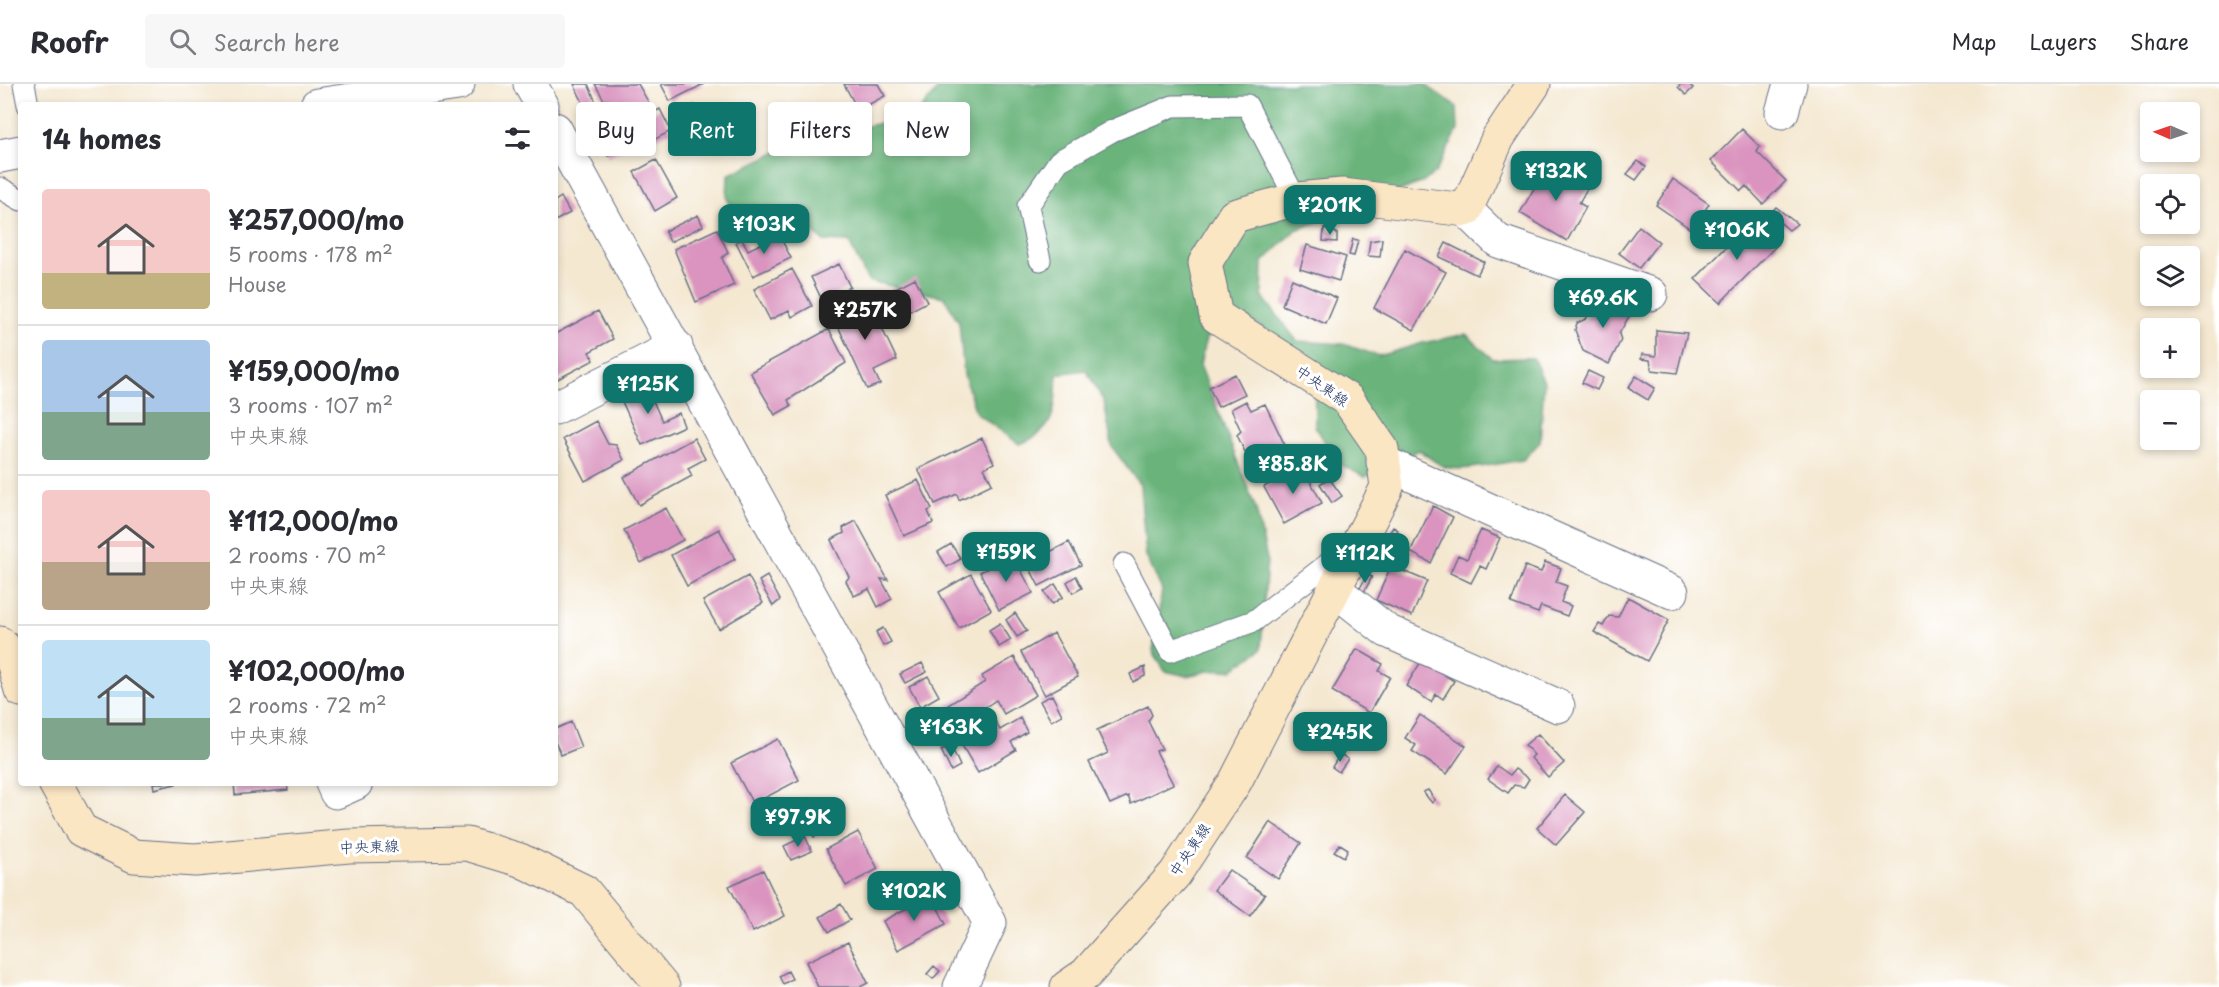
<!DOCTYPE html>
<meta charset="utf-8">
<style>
body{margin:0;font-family:"Playpen Sans","Klee One",sans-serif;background:#f7f7f7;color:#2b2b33;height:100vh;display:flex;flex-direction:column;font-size:22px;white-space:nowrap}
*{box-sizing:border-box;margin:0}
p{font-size:20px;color:#7c7c81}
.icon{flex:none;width:33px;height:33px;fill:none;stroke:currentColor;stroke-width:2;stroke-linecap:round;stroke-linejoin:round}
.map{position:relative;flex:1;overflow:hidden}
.drawer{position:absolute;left:18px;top:18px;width:540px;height:684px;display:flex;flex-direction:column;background:#fff;border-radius:6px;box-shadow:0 3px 9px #0003}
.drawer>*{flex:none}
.hud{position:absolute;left:576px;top:18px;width:570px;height:54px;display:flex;gap:12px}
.needle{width:39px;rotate:272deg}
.tools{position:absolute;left:2140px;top:18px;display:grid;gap:12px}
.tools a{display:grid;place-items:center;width:60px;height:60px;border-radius:6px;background:#fff;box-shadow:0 3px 9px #0003;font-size:30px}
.price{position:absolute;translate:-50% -51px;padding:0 14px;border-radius:12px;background:#0f766e;color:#fff;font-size:20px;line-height:39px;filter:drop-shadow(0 2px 3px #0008)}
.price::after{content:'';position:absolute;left:50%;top:36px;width:18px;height:14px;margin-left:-9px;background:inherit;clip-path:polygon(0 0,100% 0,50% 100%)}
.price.active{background:#222;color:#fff}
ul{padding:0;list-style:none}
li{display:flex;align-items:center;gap:18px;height:150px;padding:0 24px}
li+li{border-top:2px solid #e1e1e2}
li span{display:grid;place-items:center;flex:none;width:168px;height:120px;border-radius:6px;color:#555}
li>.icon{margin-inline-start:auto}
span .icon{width:72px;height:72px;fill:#fffc;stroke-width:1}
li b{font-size:26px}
h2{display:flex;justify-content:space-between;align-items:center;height:72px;padding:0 24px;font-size:26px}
.chip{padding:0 21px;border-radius:6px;background:#fff;box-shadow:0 3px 9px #0003;font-size:21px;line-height:54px}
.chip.active{background:#0f766e;color:#fff}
header{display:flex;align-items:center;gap:36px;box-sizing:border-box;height:84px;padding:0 30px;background:#fff;border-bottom:2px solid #e1e1e2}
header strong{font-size:28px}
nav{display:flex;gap:33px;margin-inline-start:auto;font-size:21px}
.search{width:420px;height:54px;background:#f7f7f7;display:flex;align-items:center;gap:15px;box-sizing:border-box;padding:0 21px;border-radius:6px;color:#7c7c81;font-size:22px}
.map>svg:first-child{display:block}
.forest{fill:#6ab47b;stroke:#42726c;stroke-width:1.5}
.building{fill:#da94bf}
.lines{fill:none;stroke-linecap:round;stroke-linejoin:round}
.service-casing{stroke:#677086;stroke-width:23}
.minor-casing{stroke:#677086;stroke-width:35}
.secondary-casing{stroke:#677086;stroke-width:35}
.service{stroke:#fff;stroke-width:21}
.minor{stroke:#fff;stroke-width:33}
.secondary{stroke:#fbe6c4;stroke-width:33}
.labels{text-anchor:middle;stroke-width:6;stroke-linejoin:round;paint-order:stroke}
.street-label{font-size:15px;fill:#1b2f5e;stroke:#fff}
</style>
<header>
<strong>Roofr</strong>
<div class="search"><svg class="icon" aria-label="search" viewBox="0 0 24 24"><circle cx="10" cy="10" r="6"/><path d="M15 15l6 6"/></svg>Search here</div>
<nav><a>Map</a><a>Layers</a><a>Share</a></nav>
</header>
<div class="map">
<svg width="2219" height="903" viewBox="0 0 2219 903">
<rect width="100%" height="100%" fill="#fff"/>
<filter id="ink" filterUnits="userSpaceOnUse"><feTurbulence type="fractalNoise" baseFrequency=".0167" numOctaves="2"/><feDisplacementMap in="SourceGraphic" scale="12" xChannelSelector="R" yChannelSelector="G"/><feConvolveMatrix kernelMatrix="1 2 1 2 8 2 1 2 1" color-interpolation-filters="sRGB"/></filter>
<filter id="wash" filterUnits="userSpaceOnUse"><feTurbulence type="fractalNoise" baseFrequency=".008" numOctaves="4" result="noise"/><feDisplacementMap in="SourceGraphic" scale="24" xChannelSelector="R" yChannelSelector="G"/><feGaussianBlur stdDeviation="1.35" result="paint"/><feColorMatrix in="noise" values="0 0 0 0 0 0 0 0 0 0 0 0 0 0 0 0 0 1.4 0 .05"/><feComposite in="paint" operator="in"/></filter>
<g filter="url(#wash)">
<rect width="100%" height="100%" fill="#f4e8d1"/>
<!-- forest -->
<path class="forest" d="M942 0H1424L1457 23 1458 46 1435 89 1423 98 1296 146 1263 178 1262 212 1297 257 1343 260 1379 272 1423 259 1466 250 1493 275 1533 274 1544 298 1540 358 1523 376C1503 378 1459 390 1443 382 1434 378 1427 371 1419 366L1365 393 1339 380 1315 342 1314 275 1245 233 1206 254 1200 281 1256 425 1267 475 1261 565 1232 586 1208 587 1187 592 1165 587 1153 567 1162 506 1146 472 1140 401 1112 363 1104 317 1086 286 1057 290C1055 325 1057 347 1019 360L976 329 964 291 959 238 944 213 868 197 849 158 824 157 809 145 741 135 727 115 728 91 797 58 916 31Z"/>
<g id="blocks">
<!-- building -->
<path class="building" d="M574 0H588L596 18 585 23Z
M595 0H638L650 21 624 36 614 17 604 16Z
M661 0H704L670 17Z
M844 0H878L885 12 858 26Z
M1681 0H1689L1693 4 1686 11 1678 3Z
M694 21 700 33 686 39 680 27Z
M660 25 671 47 636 65 624 43Z
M611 37 625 64 608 72 595 46Z
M1742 45 1760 63 1757 68 1786 97 1763 120 1746 102 1741 107 1711 77Z
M656 76 677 114 655 127 634 88Z
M1638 77 1646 83 1636 96 1627 90Z
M1549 78 1589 101 1579 119 1586 123 1567 157 1520 129Z
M1673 95 1709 120 1692 146 1656 121Z
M561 113 570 129 555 137V117Z
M1776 123 1797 140 1789 146 1770 130Z
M698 131 703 142 670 158 665 147Z
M1750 133 1778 160 1720 219 1695 195 1741 148 1737 147Z
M1639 142 1659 158 1639 184 1619 169Z
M1324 144 1337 149V158L1323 157Z
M717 145 728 168 722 174 734 201 696 218 674 165Z
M779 151 791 174 753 192 736 158 742 155 748 166Z
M1353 155 1358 156 1354 172 1349 171Z
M1382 155 1380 173 1368 172 1370 157Z
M1446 159 1484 178 1477 191 1439 173Z
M1307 161 1346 173 1339 197 1300 185Z
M1405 165 1446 188 1414 246 1374 224Z
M839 180 850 203 822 216 811 193Z
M792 185 812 222 792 233 789 226 770 236 754 205Z
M915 194 927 218 891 237 878 213Z
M1292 195 1337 214 1326 240 1282 221Z
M1601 209 1632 227 1619 250 1621 256 1609 280 1583 267 1575 246 1577 239 1586 235Z
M868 215 897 276 874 287 880 300 867 305 833 231Z
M598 227 613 255 589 268 594 276 556 296 555 250Z
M829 245 846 279 788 316 791 322 775 331 750 288Z
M1656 246 1687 249 1677 289 1652 286 1650 276 1641 275 1642 270 1656 272Z
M1588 287 1603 294 1597 306 1582 299Z
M1235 290 1245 310 1218 323 1209 303Z
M1636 292 1655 304 1648 316 1628 304Z
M645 299 662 337 679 329 684 342 642 361 619 311Z
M1246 317 1251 326 1265 320 1292 376 1257 393 1237 351 1241 347 1231 325Z
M596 337 608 360 616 361 624 376 585 397 563 355Z
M694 354 705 375 688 384 692 392 639 421 624 393Z
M982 354 994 379 984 384 992 400 959 416 957 410 935 420 918 385Z
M1302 382 1322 419 1284 440 1264 403Z
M1329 394 1342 412 1332 419 1320 400Z
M918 396 932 425 928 427 933 439 904 452 885 411Z
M1433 422 1453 433 1431 479 1410 468Z
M666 424 683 456 641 479 624 446Z
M856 437 888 496 881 495 892 515 878 523 869 505 854 512 846 497 849 493 831 456 844 449 843 444Z
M1393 443 1398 446 1388 465 1382 461Z
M719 445 735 475 687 502 671 471Z
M1481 446 1500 454 1486 485 1480 482 1471 499 1450 489 1458 471 1467 475Z
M1032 457 1040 473 1069 458 1081 481 1039 502 1019 463Z
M951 460 961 475 947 483 938 468Z
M1013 471 1033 509 999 526 980 488Z
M1545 478 1561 484 1556 498 1567 502 1561 518 1571 522 1567 532 1541 522 1538 529 1511 519 1525 482 1541 488Z
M1391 482 1427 497 1412 532 1376 516Z
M971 490 991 526 959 544 939 508Z
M1367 491 1372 493 1363 510 1358 508Z
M748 492 763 519 719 545 703 517Z
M767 492 780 516 773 522 759 497Z
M1076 492 1082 504 1073 509 1067 498Z
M1055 500 1063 513 1052 520 1044 508Z
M1628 513 1669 536 1647 577 1594 548 1599 540 1603 542 1609 532 1618 533Z
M1015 529 1027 547 1017 553 1006 536Z
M1000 539 1011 556 999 563 989 546Z
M883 544 891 558 883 562 876 548Z
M1054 549 1078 593 1045 611 1021 568Z
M1357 565 1383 580 1379 587 1390 593 1369 629 1332 607Z
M1014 573 1036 611 1004 630 996 616 957 642 948 621 985 598 982 592Z
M1422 576 1454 597 1443 615 1436 610 1431 618 1406 602Z
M922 579 927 588 905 599 900 590Z
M1145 583V592L1133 598 1130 590Z
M928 592 939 612 920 623 909 603Z
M1052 611 1062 631 1051 637 1040 617Z
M1148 622 1152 631 1148 637 1162 665 1156 667 1173 700 1131 720 1128 712 1110 720 1089 678 1108 669 1097 646Z
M943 626 947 639 940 644 935 629Z
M1420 631 1466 662 1447 690 1412 667 1416 661 1405 654Z
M1020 634 1027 648 1011 658 1016 666 978 689 959 656 994 635 1000 646Z
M571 638 581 663 561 671 555 658V645Z
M1538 650 1564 679 1548 693 1531 674 1534 671 1525 661Z
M778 655 799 696 753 720 731 679Z
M951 662 960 682 951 687 941 666Z
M1340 670 1348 675 1339 688 1332 683Z
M1497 682 1510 691 1515 685 1529 695 1524 703 1514 701 1508 709 1488 695Z
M153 699H176V700L154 705Z
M234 699H287L288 706 235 711Z
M1428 706 1435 716 1432 719 1423 708Z
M1565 711 1585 728 1556 761 1537 744Z
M1270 738 1301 759 1278 795 1247 774Z
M819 743 822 749 814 753 810 746Z
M858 748 878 785 846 802 826 765Z
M805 752 812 767 791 776 784 762Z
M1340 760 1348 765 1344 773 1334 767Z
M763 786 785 832 753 848 729 802Z
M1229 786 1265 811 1250 832 1214 806Z
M931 811 946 840 898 866 883 837Z
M841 820 850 836 829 848 820 833Z
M848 858 868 899 860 903H818L806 878Z
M934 882 940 887 933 895 927 890Z
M788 887 792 895 783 900 779 892Z"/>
</g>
</g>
<g filter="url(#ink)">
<use href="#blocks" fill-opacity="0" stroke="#677086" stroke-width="1.5"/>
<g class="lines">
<defs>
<path id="service" d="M24 0 28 21
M0 104 21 116
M1040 176 1028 122 1059 77 1112 47 1173 22 1247 21 1296 115
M1124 480 1170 567 1254 537 1351 462"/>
<path id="minor" d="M530 0 542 21
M317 21 458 0
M1782 28 1790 0
M555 45 990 839 960 903
M0 72 21 68
M1466 126 1498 157 1651 210
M555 324 676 262
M1383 378 1672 508
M1334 505 1387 547 1558 622
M332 699 336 708 356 699"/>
<path id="secondary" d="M0 559 11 571 21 606
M55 699 81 746 134 772 195 776 349 762 467 760 520 776 584 807 663 903
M1067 903 1086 890 1175 790 1235 698 1387 403 1382 365 1348 316 1216 232 1205 179 1234 132 1296 115 1342 111 1466 126 1498 54 1534 0"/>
</defs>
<!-- service casing -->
<use href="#service" class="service-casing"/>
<!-- minor casing -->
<use href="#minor" class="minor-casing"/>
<!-- secondary casing -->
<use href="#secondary" class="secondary-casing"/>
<!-- service -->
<use href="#service" class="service"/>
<!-- minor -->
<use href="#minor" class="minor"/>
<!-- secondary -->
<use href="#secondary" class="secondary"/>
</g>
</g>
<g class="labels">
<!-- street labels -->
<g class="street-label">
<text transform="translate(1322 302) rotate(35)" y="5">中央東線</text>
<text transform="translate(369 763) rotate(-2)" y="5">中央東線</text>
<text transform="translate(1190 766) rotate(-56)" y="5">中央東線</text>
</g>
</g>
</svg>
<div class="tools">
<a><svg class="needle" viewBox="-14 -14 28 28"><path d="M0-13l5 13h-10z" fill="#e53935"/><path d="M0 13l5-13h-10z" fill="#7c7c81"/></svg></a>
<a><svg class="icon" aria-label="locate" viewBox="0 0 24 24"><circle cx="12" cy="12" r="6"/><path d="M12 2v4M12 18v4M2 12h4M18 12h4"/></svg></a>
<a><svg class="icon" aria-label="layers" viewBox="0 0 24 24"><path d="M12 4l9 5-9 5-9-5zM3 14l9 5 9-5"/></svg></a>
<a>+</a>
<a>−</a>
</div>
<b class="price" style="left:1556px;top:118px">¥132K</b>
<b class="price" style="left:1330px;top:152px">¥201K</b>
<b class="price" style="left:764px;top:171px">¥103K</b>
<b class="price" style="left:1737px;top:177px">¥106K</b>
<b class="price" style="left:1603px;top:245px">¥69.6K</b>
<b class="price active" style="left:865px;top:257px">¥257K</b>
<b class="price" style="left:648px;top:331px">¥125K</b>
<b class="price" style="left:1293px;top:411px">¥85.8K</b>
<b class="price" style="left:1006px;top:499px">¥159K</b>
<b class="price" style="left:1365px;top:500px">¥112K</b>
<b class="price" style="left:951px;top:674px">¥163K</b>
<b class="price" style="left:1340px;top:679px">¥245K</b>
<b class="price" style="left:798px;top:764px">¥97.9K</b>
<b class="price" style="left:914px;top:838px">¥102K</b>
<div class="hud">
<a class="chip">Buy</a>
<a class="chip active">Rent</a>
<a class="chip">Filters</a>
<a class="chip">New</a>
</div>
<section class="drawer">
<h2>14 homes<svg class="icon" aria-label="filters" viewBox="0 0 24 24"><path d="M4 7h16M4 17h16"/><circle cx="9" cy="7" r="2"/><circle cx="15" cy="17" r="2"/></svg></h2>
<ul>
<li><span style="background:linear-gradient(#f6c9c9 70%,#c2b280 0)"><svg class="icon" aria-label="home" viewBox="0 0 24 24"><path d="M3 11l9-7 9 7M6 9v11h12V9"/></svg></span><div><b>¥257,000/mo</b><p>5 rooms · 178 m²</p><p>House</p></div></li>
<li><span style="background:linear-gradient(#a9c7e8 60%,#7fa58c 0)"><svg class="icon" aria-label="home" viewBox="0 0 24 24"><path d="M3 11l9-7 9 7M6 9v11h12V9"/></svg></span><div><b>¥159,000/mo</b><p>3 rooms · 107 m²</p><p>中央東線</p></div></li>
<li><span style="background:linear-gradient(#f6c9c9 60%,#b9a48a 0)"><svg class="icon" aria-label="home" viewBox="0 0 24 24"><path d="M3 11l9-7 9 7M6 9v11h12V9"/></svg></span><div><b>¥112,000/mo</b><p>2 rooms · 70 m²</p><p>中央東線</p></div></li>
<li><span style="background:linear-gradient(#bfe0f5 65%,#7fa58c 0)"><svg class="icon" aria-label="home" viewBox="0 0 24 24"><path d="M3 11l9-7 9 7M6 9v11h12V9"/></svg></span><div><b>¥102,000/mo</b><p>2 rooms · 72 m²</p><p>中央東線</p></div></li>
</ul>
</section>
</div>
